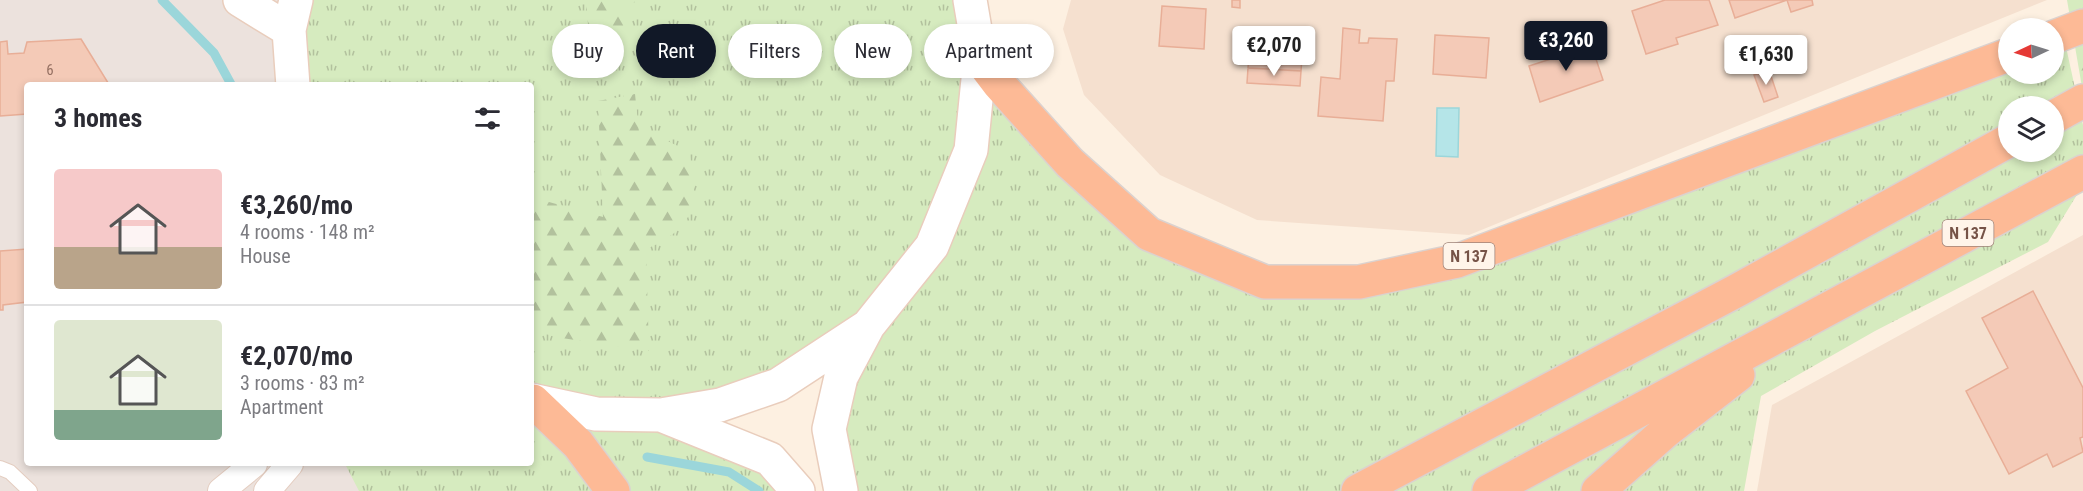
<!DOCTYPE html>
<meta charset="utf-8">
<style>
body{margin:0;font-family:"Roboto Condensed",sans-serif;background:#f2f2f3;color:#2b2b33;height:100vh;display:flex;flex-direction:column;font-size:22px;white-space:nowrap}
*{box-sizing:border-box;margin:0}
p{font-size:20px;color:#7c7c81}
.icon{flex:none;width:33px;height:33px;fill:none;stroke:currentColor;stroke-width:2;stroke-linecap:round;stroke-linejoin:round}
.map{position:relative;flex:1;overflow:hidden}
.drawer{position:absolute;left:24px;top:82px;width:510px;height:384px;display:flex;flex-direction:column;background:#fff;border-radius:6px;box-shadow:0 3px 9px #0003}
.drawer>*{flex:none}
.hud{position:absolute;left:552px;top:24px;width:570px;height:54px;display:flex;gap:12px}
.needle{width:39px;rotate:266deg}
.buttons{position:absolute;left:1998px;top:18px;display:grid;gap:12px}
.buttons a{display:grid;place-items:center;width:66px;height:66px;border-radius:50%;background:#fff;box-shadow:0 3px 9px #0003;font-size:30px}
.price{position:absolute;translate:-50% -51px;padding:0 14px;border-radius:6px;background:#fff;color:#222;font-size:20px;line-height:39px;filter:drop-shadow(0 2px 3px #0008)}
.price::after{content:'';position:absolute;left:50%;top:36px;width:18px;height:14px;margin-left:-9px;background:inherit;clip-path:polygon(0 0,100% 0,50% 100%)}
.price.selected{background:#111827;color:#fff}
ul{padding:0;list-style:none}
li{display:flex;align-items:center;gap:18px;height:150px;padding:0 30px}
li+li{border-top:2px solid #e1e1e2}
li span{display:grid;place-items:center;flex:none;width:168px;height:120px;border-radius:6px;color:#555}
li>.icon{margin-inline-start:auto}
span .icon{width:72px;height:72px;fill:#fffc;stroke-width:1}
li b{font-size:26px}
h2{display:flex;justify-content:space-between;align-items:center;height:72px;padding:0 30px;font-size:26px}
.tag{padding:0 21px;border-radius:27px;background:#fff;box-shadow:0 3px 9px #0003;font-size:21px;line-height:54px}
.tag.selected{background:#111827;color:#fff}
.map>svg:first-child{display:block}
.residential{fill:#f5e0cf}
.industrial{fill:#ece2dd}
.grass{fill:url(#grass-tufts);fill-rule:evenodd}
.forest{fill:url(#forest-firs)}
.water{fill:#b5e5e8;stroke:#9bd6da;stroke-width:1.5}
.lines{fill:none;stroke-linecap:round;stroke-linejoin:round}
.stream{stroke:#9bd6da;stroke-width:9}
.building{fill:#f4cab7;stroke:#e8ae97;stroke-width:1.5}
.service-casing{stroke:#e4cdc0;stroke-width:16}
.minor-casing{stroke:#e4cdc0;stroke-width:28}
.secondary-casing{stroke:#e9cdbc;stroke-width:36}
.trunk-casing{stroke:#dbd2cf;stroke-width:36}
.service{stroke:#fff;stroke-width:14}
.minor{stroke:#fff;stroke-width:26}
.secondary{stroke:#fff;stroke-width:33}
.trunk{stroke:#fdba96;stroke-width:33}
.labels{text-anchor:middle;stroke-width:4.5;stroke-linejoin:round;paint-order:stroke}
.number-label{font-size:15px;fill:#967163}
.shield{fill:#fff4e9;stroke:#9f8378;stroke-width:1.5}
.shield-label{font-size:16px;font-weight:bold;fill:#765347}
</style>
<div class="map">
<svg width="2083" height="491" viewBox="0 0 2083 491">
<defs>
<pattern id="grass-tufts" width="24" height="20" patternUnits="userSpaceOnUse" patternTransform="scale(1.5)"><rect width="24" height="20" fill="#d6ebbf"/><path d="M3 7l-1-3M5 7V3M7 7l1-3M15 17l-1-3M17 17v-4M19 17l1-3" fill="none" stroke="#b2c19d"/></pattern>
<pattern id="forest-firs" width="22" height="20" patternUnits="userSpaceOnUse" patternTransform="scale(1.5)"><rect width="22" height="20" fill="#d6ebbf"/><path d="M5 1l3.5 6h-7zM16 11l3.5 6h-7z" fill="#b2c19d"/></pattern>
</defs>
<rect width="100%" height="100%" fill="#fdf0e1"/>
<!-- residential -->
<path class="residential" d="M1071 0H2047L1469 235 1257 220 1160 175 1084 95 1063 29Z
M2083 235V491H1757L1772 405Z"/>
<!-- industrial -->
<path class="industrial" d="M0 0H296L293 85 27 86V464H381L385 491H0Z"/>
<!-- grass -->
<path class="grass" d="M297 0H970L980 59 1149 234 1265 282H1359L2008 53V74H2054V36L2063 33 2083 125V185L2048 242 1875 331 1761 396 1744 491H841L829 429 867 327 778 385 662 415 798 491H359L345 464H531V86L293 85ZM2008 106H2054V152H2008Z"/>
<!-- forest -->
<path class="forest" d="M586 0H639L627 6 629 44 589 37Z
M2067 0H2083V93Z
M635 94 639 132 664 139 689 152C700 204 696 227 646 249L649 351 555 337 531 328V197L603 217 598 101Z"/>
<!-- water -->
<path class="water" d="M1437 108H1459L1458 157 1436 156Z"/>
<g class="lines">
<!-- stream -->
<path class="stream" d="M162 0 214 53 232 86
M647 457 729 472 759 491"/>
</g>
<!-- building -->
<path class="building" d="M1232 0H1240V8L1232 7Z
M1665 0H1709L1718 25 1676 38 1678 44 1646 54 1632 11Z
M1729 0H1787L1735 18Z
M1787 0H1812L1813 5 1791 12Z
M1162 6 1206 9 1204 49 1159 46Z
M1251 27 1304 31 1301 71 1248 68Z
M1343 28 1360 30 1359 43H1368L1369 38 1397 39 1394 81H1386L1383 121 1318 116 1321 77 1340 79Z
M1435 35 1489 38 1486 78 1433 74Z
M81 39 110 86H27V114L0 116V42L7 41 8 54 24 53 27 42Z
M1590 41 1603 80 1540 102 1529 66 1560 56 1559 51Z
M1248 68 1301 71 1300 86 1247 83Z
M1769 70 1778 97 1764 102 1754 75Z
M27 249V302L3 305V310H0V251Z
M2033 291 2083 388V437L2080 438 2083 452 2053 467 2047 454 2009 474 1966 391 2008 368 1982 318Z"/>
<g class="lines">
<defs>
<path id="service" d="M0 468 10 472 30 491"/>
<path id="minor" d="M221 491 254 464
M267 491 290 464"/>
<path id="secondary" d="M240 0 289 30
M293 86 289 30 296 0
M531 400 596 414 661 415 720 405 778 385 868 326 932 246 971 150 980 59 970 0
M661 415 770 459 798 491
M841 491 829 429 841 377 867 328"/>
<path id="trunk" d="M2054 37 2083 26
M980 59 999 84 1070 163 1149 234 1265 282H1359L1457 261 2008 55
M2054 117 2083 101
M533 401 578 444 613 491
M1358 491 1736 291 2008 141
M1489 491 2083 172
M1598 491 1666 431 1738 375"/>
</defs>
<!-- service casing -->
<use href="#service" class="service-casing"/>
<!-- minor casing -->
<use href="#minor" class="minor-casing"/>
<!-- secondary casing -->
<use href="#secondary" class="secondary-casing"/>
<!-- trunk casing -->
<use href="#trunk" class="trunk-casing"/>
<!-- service -->
<use href="#service" class="service"/>
<!-- minor -->
<use href="#minor" class="minor"/>
<!-- secondary -->
<use href="#secondary" class="secondary"/>
<!-- trunk -->
<use href="#trunk" class="trunk"/>
</g>
<g class="labels">
<!-- number labels -->
<g class="number-label">
<text x="50" y="75">6</text>
</g>
<!-- shield labels -->
<g class="shield">
<rect x="1942.5" y="220" width="51" height="26" rx="4.5"/>
<rect x="1443.5" y="243" width="51" height="26" rx="4.5"/>
</g>
<g class="shield-label">
<text x="1968" y="239">N 137</text>
<text x="1469" y="262">N 137</text>
</g>
</g>
</svg>
<div class="buttons">
<a><svg class="needle" viewBox="-14 -14 28 28"><path d="M0-13l5 13h-10z" fill="#e53935"/><path d="M0 13l5-13h-10z" fill="#7c7c81"/></svg></a>
<a><svg class="icon" aria-label="layers" viewBox="0 0 24 24"><path d="M12 4l9 5-9 5-9-5zM3 14l9 5 9-5"/></svg></a>
</div>
<b class="price selected" style="left:1566px;top:72px">€3,260</b>
<b class="price" style="left:1274px;top:77px">€2,070</b>
<b class="price" style="left:1766px;top:86px">€1,630</b>
<div class="hud">
<a class="tag">Buy</a>
<a class="tag selected">Rent</a>
<a class="tag">Filters</a>
<a class="tag">New</a>
<a class="tag">Apartment</a>
</div>
<section class="drawer">
<h2>3 homes<svg class="icon" aria-label="filters" viewBox="0 0 24 24"><path d="M4 7h16M4 17h16"/><circle cx="9" cy="7" r="2"/><circle cx="15" cy="17" r="2"/></svg></h2>
<ul>
<li><span style="background:linear-gradient(#f6c9c9 65%,#b9a48a 0)"><svg class="icon" aria-label="home" viewBox="0 0 24 24"><path d="M3 11l9-7 9 7M6 9v11h12V9"/></svg></span><div><b>€3,260/mo</b><p>4 rooms · 148 m²</p><p>House</p></div></li>
<li><span style="background:linear-gradient(#dfe7d0 75%,#7fa58c 0)"><svg class="icon" aria-label="home" viewBox="0 0 24 24"><path d="M3 11l9-7 9 7M6 9v11h12V9"/></svg></span><div><b>€2,070/mo</b><p>3 rooms · 83 m²</p><p>Apartment</p></div></li>
</ul>
</section>
</div>
